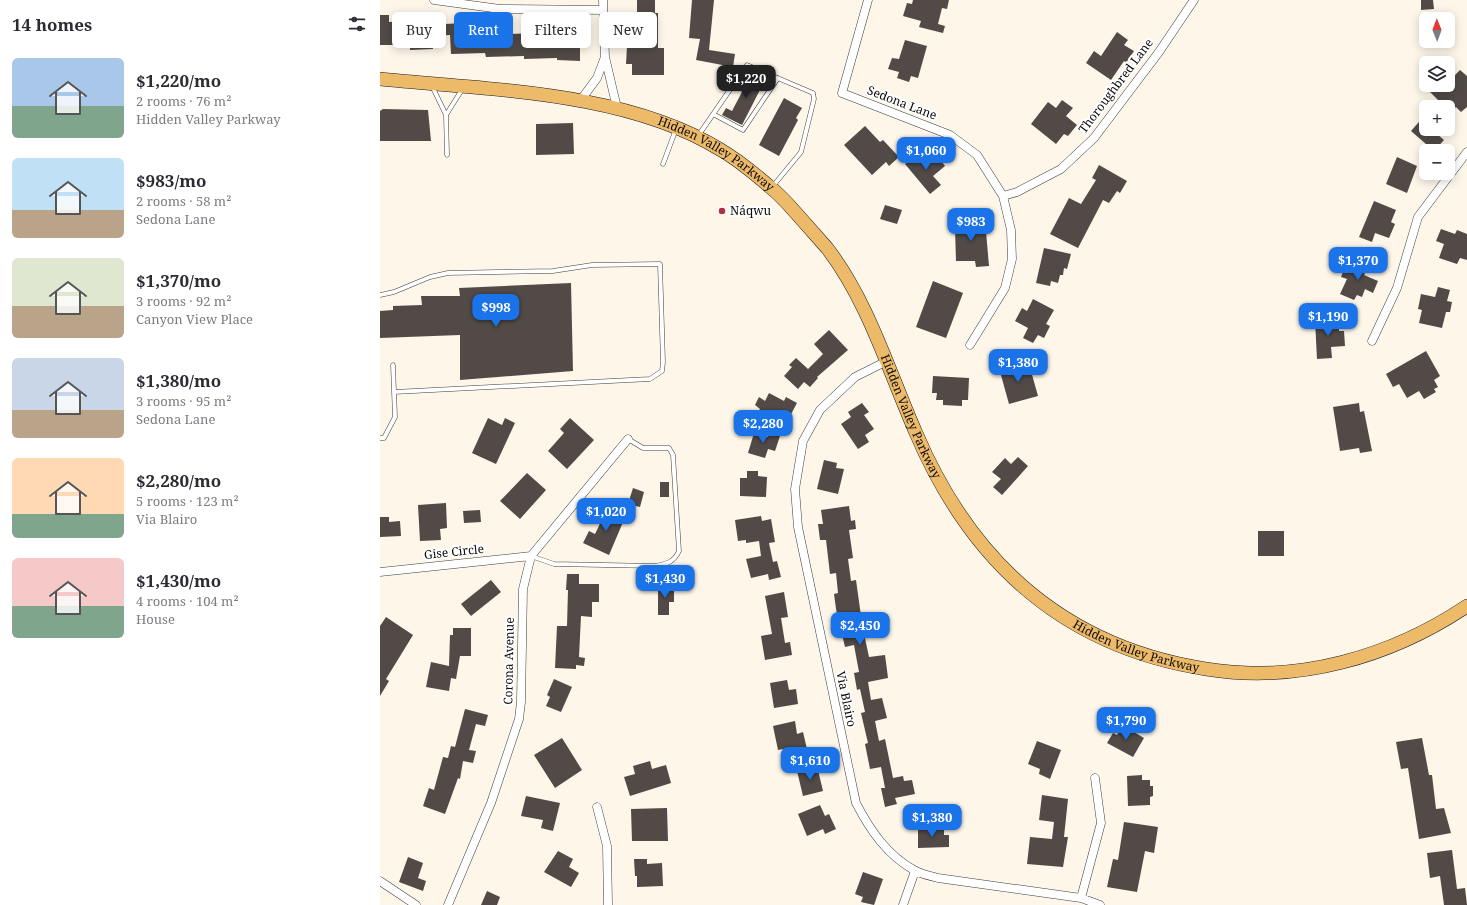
<!DOCTYPE html>
<meta charset="utf-8">
<style>
body{margin:0;font-family:"Noto Serif",serif;background:#f2f2f3;color:#2b2b33;height:100vh;display:flex;flex-direction:column;font-size:15px;white-space:nowrap}
*{box-sizing:border-box;margin:0}
p{font-size:13px;color:#7c7c81}
.icon{flex:none;width:22px;height:22px;fill:none;stroke:currentColor;stroke-width:2;stroke-linecap:round;stroke-linejoin:round}
.map{position:relative;flex:1;overflow:hidden}
.side{display:flex;flex-direction:column;background:#fff;width:380px}
.side>*{flex:none}
.guide{position:absolute;left:12px;top:12px;width:380px;height:36px;display:flex;gap:8px}
.needle{width:26px;rotate:359deg}
.fabs{position:absolute;left:1039px;top:12px;display:grid;gap:8px}
.fabs a{display:grid;place-items:center;width:36px;height:36px;border-radius:6px;background:#fff;box-shadow:0 2px 10px #0003;font-size:20px}
.price{position:absolute;translate:-50% -34px;padding:0 9px;border-radius:8px;background:#1a73e8;color:#fff;font-size:13px;line-height:26px;filter:drop-shadow(0 1px 2px #0008)}
.price::after{content:'';position:absolute;left:50%;top:24px;width:12px;height:9px;margin-left:-6px;background:inherit;clip-path:polygon(0 0,100% 0,50% 100%)}
.price.selected{background:#222;color:#fff}
ul{padding:0;list-style:none}
li{display:flex;align-items:center;gap:12px;height:100px;padding:0 12px}
li span{display:grid;place-items:center;flex:none;width:112px;height:80px;border-radius:6px;color:#555}
li>.icon{margin-inline-start:auto}
span .icon{width:48px;height:48px;fill:#fffc;stroke-width:1}
li b{font-size:17px}
h2{display:flex;justify-content:space-between;align-items:center;height:48px;padding:0 12px;font-size:17px}
.pill{padding:0 14px;border-radius:6px;background:#fff;box-shadow:0 2px 10px #0003;font-size:14px;line-height:36px}
.pill.selected{background:#1a73e8;color:#fff}
main{display:flex;flex:1;min-height:0}
.map>svg:first-child{display:block}
.building{fill:#514a47}
.lines{fill:none;stroke-linecap:round;stroke-linejoin:round}
.lane-casing{stroke:#3d3d3d;stroke-width:5}
.street-casing{stroke:#3d3d3d;stroke-width:9}
.primary-casing{stroke:#1b1b1b;stroke-width:14}
.lane{stroke:#fff;stroke-width:4}
.street{stroke:#fff;stroke-width:8}
.primary{stroke:#edba69;stroke-width:13}
.poi-dot{fill:#ad2f46;stroke:#fff;stroke-width:1.5}
.labels{text-anchor:middle;stroke-width:4;stroke-linejoin:round;paint-order:stroke}
.street-label{font-size:12px;fill:#0a0a0a;stroke:#fff}
.poi-label{font-size:12px;fill:#0a0a0a;stroke:#fff;text-anchor:start}
</style>
<main>
<section class="side">
<h2>14 homes<svg class="icon" aria-label="filters" viewBox="0 0 24 24"><path d="M4 7h16M4 17h16"/><circle cx="9" cy="7" r="2"/><circle cx="15" cy="17" r="2"/></svg></h2>
<ul>
<li><span style="background:linear-gradient(#a9c7e8 60%,#7fa58c 0)"><svg class="icon" aria-label="home" viewBox="0 0 24 24"><path d="M3 11l9-7 9 7M6 9v11h12V9"/></svg></span><div><b>$1,220/mo</b><p>2 rooms · 76 m²</p><p>Hidden Valley Parkway</p></div></li>
<li><span style="background:linear-gradient(#bfe0f5 65%,#b9a48a 0)"><svg class="icon" aria-label="home" viewBox="0 0 24 24"><path d="M3 11l9-7 9 7M6 9v11h12V9"/></svg></span><div><b>$983/mo</b><p>2 rooms · 58 m²</p><p>Sedona Lane</p></div></li>
<li><span style="background:linear-gradient(#dfe7d0 60%,#b9a48a 0)"><svg class="icon" aria-label="home" viewBox="0 0 24 24"><path d="M3 11l9-7 9 7M6 9v11h12V9"/></svg></span><div><b>$1,370/mo</b><p>3 rooms · 92 m²</p><p>Canyon View Place</p></div></li>
<li><span style="background:linear-gradient(#c9d6e8 65%,#b9a48a 0)"><svg class="icon" aria-label="home" viewBox="0 0 24 24"><path d="M3 11l9-7 9 7M6 9v11h12V9"/></svg></span><div><b>$1,380/mo</b><p>3 rooms · 95 m²</p><p>Sedona Lane</p></div></li>
<li><span style="background:linear-gradient(#ffd9b3 70%,#7fa58c 0)"><svg class="icon" aria-label="home" viewBox="0 0 24 24"><path d="M3 11l9-7 9 7M6 9v11h12V9"/></svg></span><div><b>$2,280/mo</b><p>5 rooms · 123 m²</p><p>Via Blairo</p></div></li>
<li><span style="background:linear-gradient(#f6c9c9 60%,#7fa58c 0)"><svg class="icon" aria-label="home" viewBox="0 0 24 24"><path d="M3 11l9-7 9 7M6 9v11h12V9"/></svg></span><div><b>$1,430/mo</b><p>4 rooms · 104 m²</p><p>House</p></div></li>
</ul>
</section>
<div class="map">
<svg width="1087" height="905" viewBox="0 0 1087 905">
<rect width="100%" height="100%" fill="#fdf6e9"/>
<!-- building -->
<path class="building" d="M257 0H275V13H278V48H284V75H252V64H246L248 28H257Z
M312 0H334L329 50 355 54 353 67 316 60 320 39 309 38Z
M533 0H569L567 9 562 8 558 24 565 26 563 33 539 27 541 21 523 16 527 3 532 4Z
M1041 0H1053L1054 9 1041 10Z
M0 15H9V22L45 20 46 25 84 23V35H105L104 28H121V32H130V34L155 33V30H189V35L200 36V61L177 60V58L144 59V56L106 57 105 53 71 54 70 35 52 36 53 49 30 50V45H0Z
M737 32 748 40 744 45 754 51 746 63 744 61 731 80 706 63 714 51 721 56Z
M525 40 547 46 538 78 531 76 529 82 517 78 519 72 508 69 512 58 519 59Z
M1080 70 1087 76V107L1081 112 1076 107 1070 112 1068 107H1065L1047 89 1052 85H1068V82Z
M373 71 386 78 362 125 342 115 346 108 352 111Z
M404 98 422 108 416 118 418 120 399 156 379 145Z
M682 100 693 108 686 116 697 125 688 136 684 134 676 144 651 124 668 102 676 108Z
M3 109 48 110 51 141H0V111Z
M1046 114V129H1061L1057 134 1064 140 1054 151 1031 131Z
M193 123 194 154 156 155V124Z
M485 126 500 142 503 140 519 157 509 166 506 162 492 175 464 145Z
M539 151 549 163 557 156 565 166 553 176 561 185 550 194 525 164Z
M1017 157 1037 166 1027 193 1006 184Z
M719 165 747 181 740 193 737 191 729 203 723 200 698 248 670 234 689 198 701 204 716 180 712 178Z
M994 201 1016 210 1011 222 1015 224 1009 238 995 233 992 242 979 237Z
M505 205 522 210 517 224 500 219Z
M605 220 609 266 596 267 595 261H576L575 229 570 230V221Z
M1061 229 1075 234 1077 230 1087 234V260L1080 258 1077 264 1059 258 1064 244 1056 241Z
M664 248 691 254 687 269 684 268 683 275H680L678 283 671 281 670 286 656 283Z
M976 259 989 265 984 275 998 281 993 293 985 289 982 297 977 295 974 300 960 294 967 279 961 277 964 269 970 272Z
M553 281 583 293 566 338 536 327Z
M191 283 193 371 80 380V335L0 338V311L13 310V306L42 305 41 296H80L79 288Z
M1058 287 1070 290 1067 301 1072 302 1070 312H1066L1062 328 1039 323 1042 310 1038 309 1041 294 1055 297Z
M653 299 674 310 666 324 670 326 664 338 658 335 653 343 643 338 648 328 635 321 642 308 647 311Z
M959 318V331H964L965 346 951 347 952 358 937 359 935 320Z
M449 330 468 350 437 377 438 378 430 387 424 382 418 389 404 376 412 367 409 365 416 358 428 369 443 354 434 344Z
M1046 351 1060 376 1054 380 1058 387 1054 389 1056 392 1044 399 1039 391 1027 398 1019 384 1013 387 1006 374Z
M632 364 633 368 649 364 658 396 629 404 619 368Z
M553 376 589 378 588 400H582V406L563 405V400H556L557 393H552Z
M389 393 404 401 406 397 417 403 409 418 402 415 397 425 377 414 380 409 375 405 379 397 385 401Z
M482 403 489 412 484 415 494 429 485 435 489 442 478 449 461 424 471 417 468 412Z
M979 403 980 412 984 411 992 451 980 453 979 448 960 451 953 407Z
M108 418 122 425 125 418 135 423 116 464 92 453Z
M190 418 214 440 187 469 168 451 184 433 180 429Z
M374 433 388 437 389 433 400 436 395 451 388 449 385 458 368 453Z
M638 457 648 466 622 495 613 487 621 479 612 472 625 458 631 464Z
M444 460 457 463 456 468 464 469 458 494 437 489Z
M367 471H378V476L387 477 386 497 360 496V478H367Z
M147 473 166 490 140 519 120 501Z
M280 482H289V497H280Z
M253 488 264 492 260 507 248 504Z
M66 503 67 528 60 529 61 540 40 541 38 505Z
M469 506 471 521 475 520 476 529 469 530 473 558 468 559 471 581 476 580 481 616H486L488 628 483 629 489 657 505 655 507 670 508 678 488 682 491 700 502 698 507 718 495 721 499 741 505 739 513 778 523 776 524 781 532 780 535 794 515 798 517 804 505 807 501 788H505L501 767 490 769 485 744 488 743 481 713 485 712 480 689 477 690 474 673 479 672 474 645 465 647 456 609 454 594 458 593 456 573 450 574 446 540H440L438 524H443L441 510Z
M228 507 246 515 229 555 203 543 209 531 215 534Z
M100 510 101 522 84 523 83 511Z
M381 516 382 521 391 519 395 542 389 543 393 562 397 561 401 577 389 580 388 574 371 578 366 559 381 556 379 541 366 543V540L358 541 355 520Z
M0 517H9V522L20 521 21 536 0 537Z
M878 531H904V556H878Z
M187 574H199V584H219V602H212V617L201 616 199 657 205 658 204 666 196 665V669L175 668 177 626H187L188 590H186Z
M111 580 121 592 91 616 81 604Z
M278 585 294 586V602H289V615H278Z
M404 592 408 617 401 618 405 643 410 642 412 655 385 660 381 636 392 634 385 596Z
M6 617 33 635 6 679 9 681 0 696V626Z
M73 628H91V656H80L76 679 71 678 69 691 46 687 51 662 69 666 70 635H73Z
M174 679 192 687 181 712 166 706 170 697 167 695Z
M407 680 409 690 416 689 418 704 394 708 390 683Z
M85 709 108 715 105 726 96 724 89 750 96 751 93 763 83 761 80 779 78 778 65 814 43 806 49 788 54 790 63 757 68 758 71 746 75 747Z
M415 721 417 734 423 732 427 749 415 751 414 747 398 750 393 726Z
M742 725 764 738 753 757 727 743 733 733 737 735Z
M182 738 202 770 175 788 154 755Z
M1042 738 1049 775H1052L1056 809 1064 808 1071 833 1039 839 1028 768 1021 769 1016 742Z
M657 741 681 750 670 779 659 774 660 769 648 764Z
M270 761 272 769 286 765 291 783 250 796 244 777 255 774 253 766Z
M437 766 443 791 423 796 417 771Z
M762 775V780H770V786H773V796L770 797V805L748 806 747 776Z
M662 795 688 799 684 837H688L683 867 647 864 650 837 672 839 674 822 659 820Z
M146 796 180 803 173 831 161 828 163 820 141 816Z
M440 805 445 816 449 814 456 829 445 834 443 829 427 836 418 814Z
M287 808 288 841H252L251 809Z
M744 822 778 827 774 853 765 851 757 892 727 887 733 859 738 860Z
M538 827H564V835H569V847L538 848Z
M1072 850 1077 889 1085 888 1087 905H1064L1060 876 1050 878 1047 853Z
M178 851 193 859 189 867 199 873 191 887 164 872Z
M28 857 43 863 38 878 46 881 43 891 19 882Z
M254 859H267V864L282 863 283 886 257 887V876H255Z
M483 872 503 879 494 905 481 902 483 897 475 894Z
M107 891 120 897 117 905H101Z"/>
<g class="lines">
<defs>
<path id="lane" d="M52 86 66 115 67 155
M333 114 363 130 398 78
M66 115 83 88
M318 136 367 65 433 93 434 99 421 152 393 186
M283 164 296 129
M0 295 14 292 50 277 68 273 173 271 212 265 280 264 283 362 282 371 270 379 14 392
M0 438H4L15 417 13 365
M151 556 174 564 275 566C287 564 294 562 299 551L293 455 289 448H263L248 439"/>
<path id="street" d="M54 0 120 9 223 10
M223 0 225 57 237 108
M488 0 462 93 570 135 597 155 623 196 631 230 632 259 625 288 590 345
M200 101 217 78 225 57
M623 196 637 192 681 169 714 138 779 52 814 0
M992 341 1017 288 1038 217 1087 152
M507 361 475 377 440 410 423 441 415 489 418 527 476 803C490 830 507 855 534 870 541 874 550 876 558 878L701 898 720 905
M0 572 151 556
M217 807 227 846 228 905
M0 881 36 905
M701 898 721 823 715 778
M68 905 111 803 139 719 141 702 143 589 151 556 248 439
M523 905 535 871"/>
<g id="primary">
<path id="s1" d="M0 79C109 90 246 91 341 150 358 160 375 174 390 187 403 197 413 210 424 222 431 230 439 239 447 248 488 301 509 372 536 433 591 562 684 647 826 669 917 684 1011 657 1087 606"/>
</g>
</defs>
<!-- lane casing -->
<use href="#lane" class="lane-casing"/>
<!-- street casing -->
<use href="#street" class="street-casing"/>
<!-- primary casing -->
<use href="#primary" class="primary-casing"/>
<!-- lane -->
<use href="#lane" class="lane"/>
<!-- street -->
<use href="#street" class="street"/>
<!-- primary -->
<use href="#primary" class="primary"/>
</g>
<!-- markers -->
<circle class="poi-dot" cx="342" cy="211" r="4"/>
<g class="labels">
<!-- street labels -->
<g class="street-label">
<text transform="translate(736 86) rotate(-53)" y="4">Thoroughbred Lane</text>
<text transform="translate(522 103) rotate(21)" y="4">Sedona Lane</text>
<text dy="4" stroke="none"><textPath href="#s1" startOffset="349">Hidden Valley Parkway</textPath></text>
<text dy="4" stroke="none"><textPath href="#s1" startOffset="685">Hidden Valley Parkway</textPath></text>
<text transform="translate(74 552) rotate(-6)" y="4">Gise Circle</text>
<text dy="4" stroke="none"><textPath href="#s1" startOffset="1021">Hidden Valley Parkway</textPath></text>
<text transform="translate(129 661) rotate(-89)" y="4">Corona Avenue</text>
<text transform="translate(466 699) rotate(78)" y="4">Via Blairo</text>
</g>
<!-- poi labels -->
<g class="poi-label">
<text x="350" y="215">Náqwu</text>
</g>
</g>
</svg>
<div class="fabs">
<a><svg class="needle" viewBox="-14 -14 28 28"><path d="M0-13l5 13h-10z" fill="#e53935"/><path d="M0 13l5-13h-10z" fill="#7c7c81"/></svg></a>
<a><svg class="icon" aria-label="layers" viewBox="0 0 24 24"><path d="M12 4l9 5-9 5-9-5zM3 14l9 5 9-5"/></svg></a>
<a>+</a>
<a>−</a>
</div>
<b class="price selected" style="left:366px;top:99px">$1,220</b>
<b class="price" style="left:546px;top:171px">$1,060</b>
<b class="price" style="left:591px;top:242px">$983</b>
<b class="price" style="left:978px;top:281px">$1,370</b>
<b class="price" style="left:116px;top:328px">$998</b>
<b class="price" style="left:948px;top:337px">$1,190</b>
<b class="price" style="left:638px;top:383px">$1,380</b>
<b class="price" style="left:383px;top:444px">$2,280</b>
<b class="price" style="left:226px;top:532px">$1,020</b>
<b class="price" style="left:285px;top:599px">$1,430</b>
<b class="price" style="left:480px;top:646px">$2,450</b>
<b class="price" style="left:746px;top:741px">$1,790</b>
<b class="price" style="left:430px;top:781px">$1,610</b>
<b class="price" style="left:552px;top:838px">$1,380</b>
<div class="guide">
<a class="pill">Buy</a>
<a class="pill selected">Rent</a>
<a class="pill">Filters</a>
<a class="pill">New</a>
</div>
</div>
</main>
